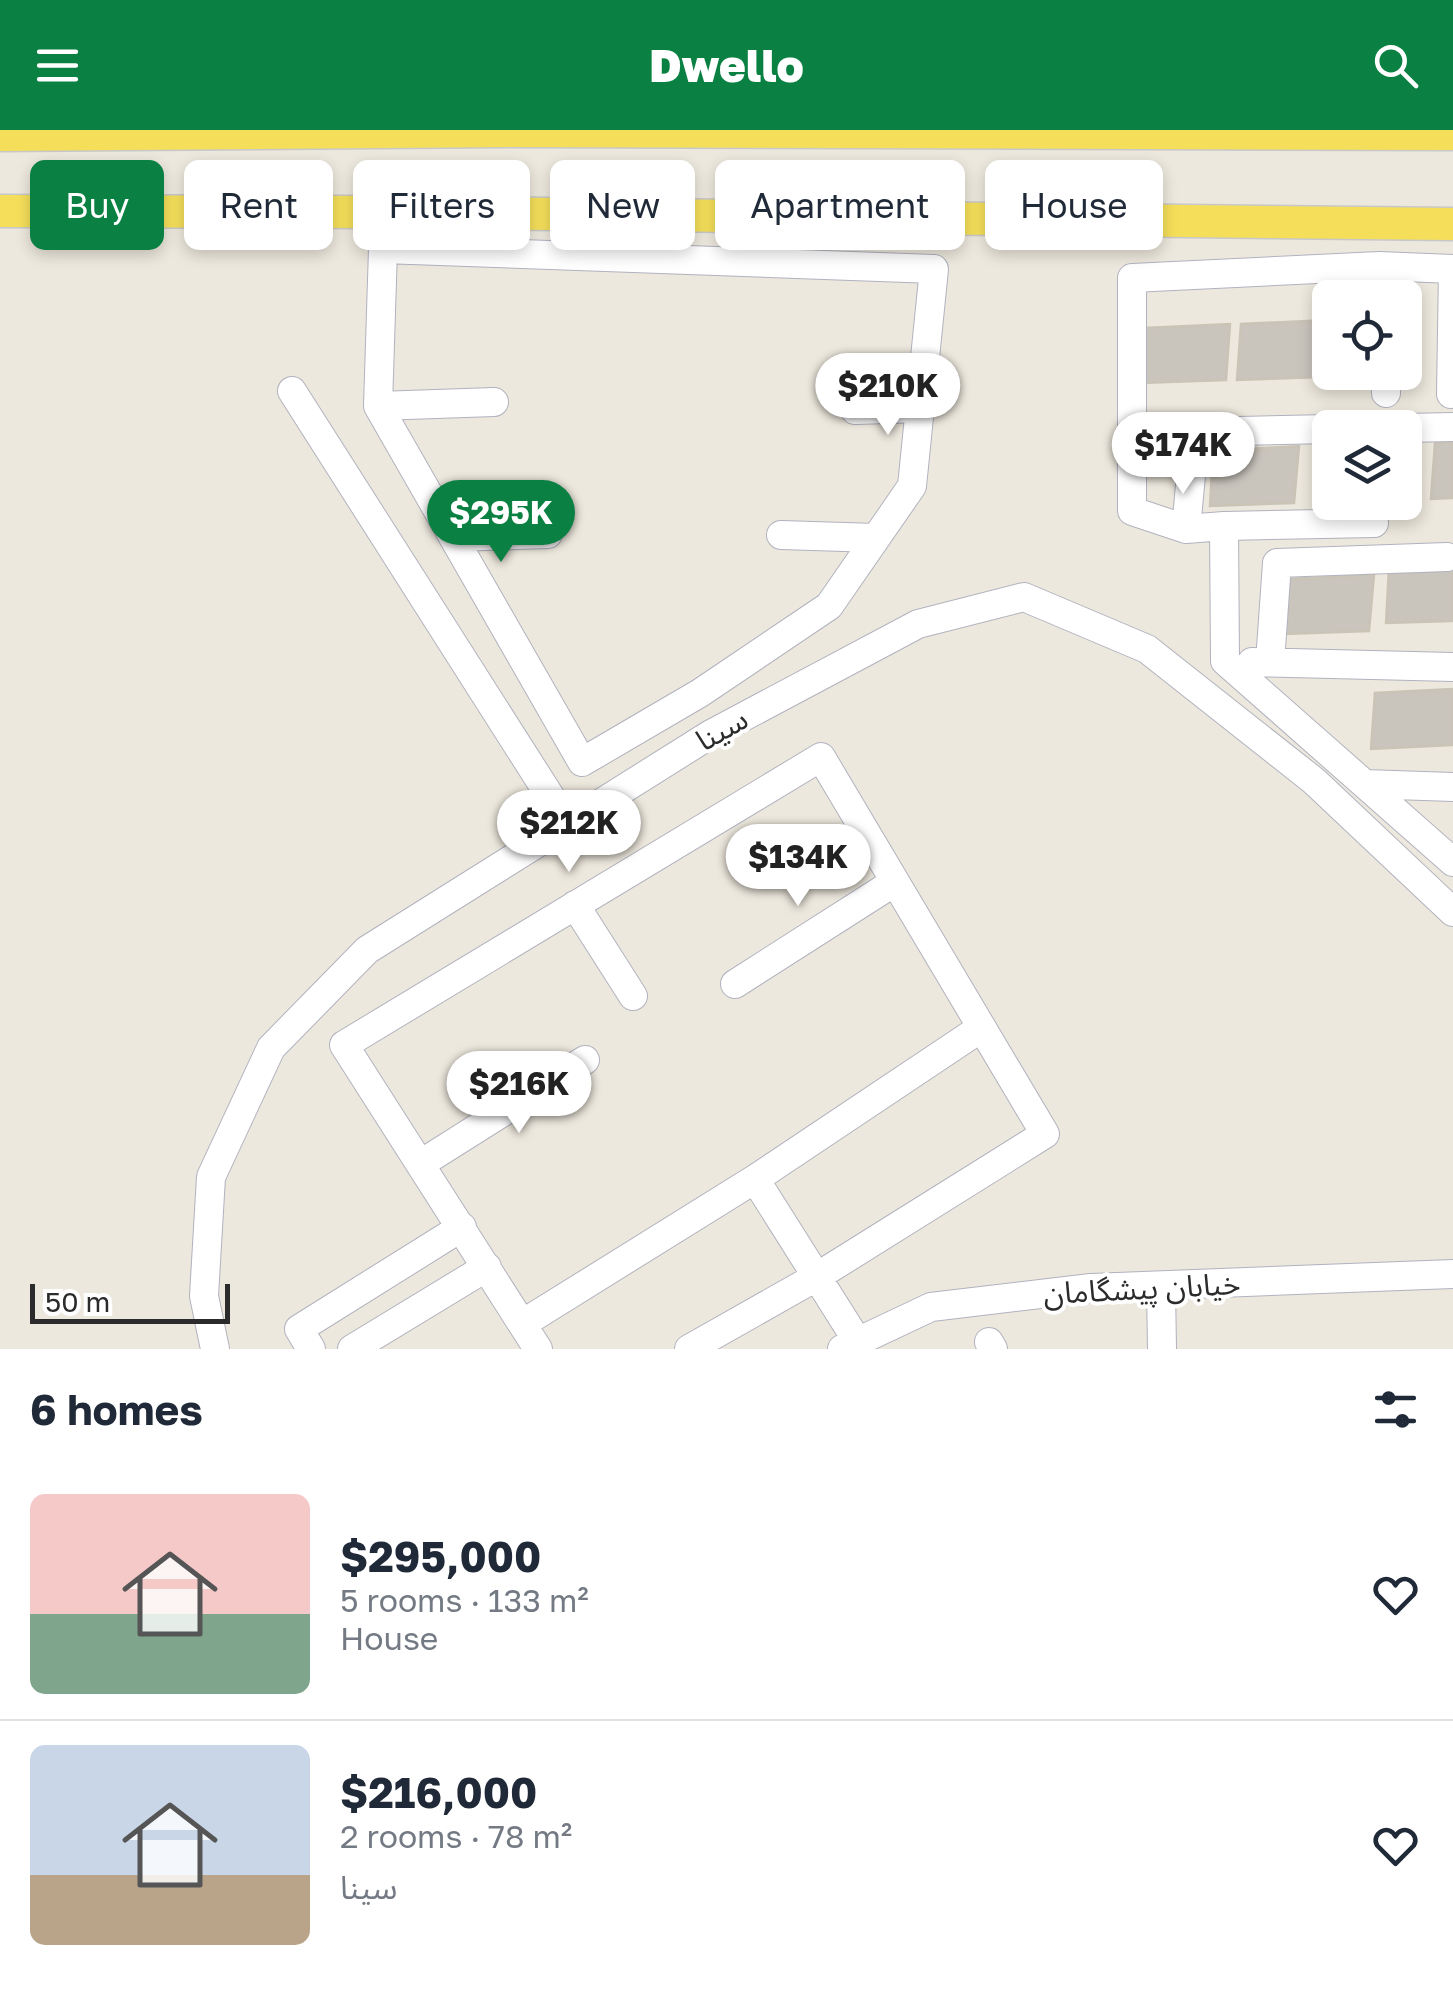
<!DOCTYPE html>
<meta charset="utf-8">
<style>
body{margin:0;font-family:"Golos Text","Noto Sans Arabic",sans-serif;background:#f2f2f3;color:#1f2937;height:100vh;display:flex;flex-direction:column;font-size:38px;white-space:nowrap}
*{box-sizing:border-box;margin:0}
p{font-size:32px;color:#747a83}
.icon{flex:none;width:55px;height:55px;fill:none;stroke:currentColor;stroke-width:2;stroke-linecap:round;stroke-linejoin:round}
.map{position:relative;height:1219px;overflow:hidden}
.side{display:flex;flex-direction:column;background:#fff;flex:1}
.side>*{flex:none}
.banner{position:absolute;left:30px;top:30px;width:1395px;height:90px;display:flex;gap:20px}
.fabs{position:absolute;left:1312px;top:150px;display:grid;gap:20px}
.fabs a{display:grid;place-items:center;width:110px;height:110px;border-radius:15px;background:#fff;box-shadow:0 5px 15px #0003;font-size:50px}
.scale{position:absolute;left:30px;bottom:25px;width:200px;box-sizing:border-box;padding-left:10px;border:5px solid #2b2b2b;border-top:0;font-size:28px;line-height:35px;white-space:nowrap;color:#2b2b2b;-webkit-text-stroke:8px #fff;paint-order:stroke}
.price{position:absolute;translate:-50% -85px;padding:0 22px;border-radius:35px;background:#fff;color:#222;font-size:32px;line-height:65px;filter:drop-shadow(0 2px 5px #0008)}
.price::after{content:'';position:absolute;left:50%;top:60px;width:30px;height:22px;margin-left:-15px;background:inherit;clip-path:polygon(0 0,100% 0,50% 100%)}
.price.on{background:#0b8043;color:#fff}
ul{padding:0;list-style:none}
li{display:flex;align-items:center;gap:30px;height:250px;padding:0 30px}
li+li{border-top:2px solid #e0e1e3}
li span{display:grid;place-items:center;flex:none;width:280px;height:200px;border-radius:15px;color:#555}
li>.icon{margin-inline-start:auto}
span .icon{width:120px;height:120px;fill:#fffc;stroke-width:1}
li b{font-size:42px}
h2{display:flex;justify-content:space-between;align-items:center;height:120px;padding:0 30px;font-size:42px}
.chip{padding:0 35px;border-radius:15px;background:#fff;box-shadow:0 5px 15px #0003;font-size:35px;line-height:90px}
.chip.on{background:#0b8043;color:#fff}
header{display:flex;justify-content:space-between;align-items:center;height:130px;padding:0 30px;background:#0b8043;color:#fff;font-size:45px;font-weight:800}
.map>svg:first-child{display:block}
.building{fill:#c9c4bc;stroke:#c9c4b6;stroke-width:2.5}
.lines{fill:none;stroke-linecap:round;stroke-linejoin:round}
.minor-casing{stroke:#b1b2bf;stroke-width:30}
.major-casing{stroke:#c8c8c8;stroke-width:35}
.minor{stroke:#fff;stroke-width:28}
.major{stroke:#f5df5a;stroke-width:32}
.labels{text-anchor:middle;stroke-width:8;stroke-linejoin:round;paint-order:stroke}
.street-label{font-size:30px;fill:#2b2b2b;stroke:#fff}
</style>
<header><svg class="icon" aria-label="menu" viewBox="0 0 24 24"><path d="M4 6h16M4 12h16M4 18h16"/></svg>Dwello<svg class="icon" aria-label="search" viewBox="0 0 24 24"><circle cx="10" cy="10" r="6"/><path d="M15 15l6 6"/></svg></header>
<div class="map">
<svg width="1453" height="1219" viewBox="0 0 1453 1219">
<rect width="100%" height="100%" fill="#ede8dd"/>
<!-- building -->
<path class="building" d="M1327 190 1322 247 1237 250 1241 194Z
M1230 194 1226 250 1141 253 1145 198Z
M1453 312V368L1431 369 1435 313Z
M1299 316 1294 373 1210 376 1213 321Z
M1330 325V372H1400L1399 378 1315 381 1319 326Z
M1453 435V491L1386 493 1389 438Z
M1374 445 1369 501 1285 504 1288 449Z
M1453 559V615L1371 619 1375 563Z"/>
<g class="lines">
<defs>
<path id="minor" d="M380 82 383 119 378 276 582 632 700 563 829 476 912 356 934 139 383 119
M1379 136 1381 168
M1453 139 1379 136 1132 148V381L1186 399 1224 396 1225 531 1453 732
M1385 242 1386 263
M292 261 569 696
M1451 264 1453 139
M378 276 494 272
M855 280 920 278
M1405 298 1453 297
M1224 396 1374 393
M1186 399 1195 302 1330 299
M781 405 876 408
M453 407 548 404
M1252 532 1453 537
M1270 532 1277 433 1447 427
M1365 654 1453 657
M575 775 633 866
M735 854 893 753
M422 1033 585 930
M755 1049 981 898
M1161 1158 1162 1219
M522 1194 755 1049 856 1209
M989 1212 993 1219
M215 1219 204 1166 211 1047 271 918 367 820 711 604 918 494 1024 467 1147 519 1314 651 1453 782
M311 1219 299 1199 462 1097
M352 1219 487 1137
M538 1219 344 915 821 627 1045 1004 818 1146 689 1219
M842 1219 931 1177 1091 1158 1453 1144"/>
<path id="major" d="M0 5 510 1 1453 4
M0 81 380 82 1453 94"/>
</defs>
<!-- minor casing -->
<use href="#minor" class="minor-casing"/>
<!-- major casing -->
<use href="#major" class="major-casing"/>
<!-- minor -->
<use href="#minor" class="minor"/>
<!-- major -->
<use href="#major" class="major"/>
</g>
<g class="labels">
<!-- street labels -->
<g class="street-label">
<text transform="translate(722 600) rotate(-30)" y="10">سینا</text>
<text transform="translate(1142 1159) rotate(-3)" y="10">خیابان پیشگامان</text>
</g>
</g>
</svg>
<div class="fabs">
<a><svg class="icon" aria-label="locate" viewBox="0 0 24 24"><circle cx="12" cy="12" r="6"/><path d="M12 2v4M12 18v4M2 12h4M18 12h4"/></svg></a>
<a><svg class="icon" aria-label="layers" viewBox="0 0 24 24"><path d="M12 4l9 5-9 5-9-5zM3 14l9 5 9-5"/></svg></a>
</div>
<div class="scale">50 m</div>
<b class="price" style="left:888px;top:308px">$210K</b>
<b class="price" style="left:1183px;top:367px">$174K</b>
<b class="price on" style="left:501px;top:435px">$295K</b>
<b class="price" style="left:569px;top:745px">$212K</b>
<b class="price" style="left:798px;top:779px">$134K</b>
<b class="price" style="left:519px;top:1006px">$216K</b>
<div class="banner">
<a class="chip on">Buy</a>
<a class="chip">Rent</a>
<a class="chip">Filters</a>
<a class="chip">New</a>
<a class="chip">Apartment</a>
<a class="chip">House</a>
</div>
</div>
<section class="side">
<h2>6 homes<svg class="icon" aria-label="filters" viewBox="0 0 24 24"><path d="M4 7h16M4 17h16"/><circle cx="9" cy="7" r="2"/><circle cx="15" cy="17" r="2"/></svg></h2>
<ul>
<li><span style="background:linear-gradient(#f6c9c9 60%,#7fa58c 0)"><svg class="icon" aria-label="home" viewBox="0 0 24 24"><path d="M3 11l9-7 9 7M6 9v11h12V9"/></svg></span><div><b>$295,000</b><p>5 rooms · 133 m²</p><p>House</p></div><svg class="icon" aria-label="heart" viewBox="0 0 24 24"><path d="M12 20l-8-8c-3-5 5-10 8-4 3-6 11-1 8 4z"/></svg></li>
<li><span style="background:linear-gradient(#c9d6e8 65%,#b9a48a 0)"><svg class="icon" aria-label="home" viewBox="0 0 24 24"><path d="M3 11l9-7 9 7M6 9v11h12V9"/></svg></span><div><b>$216,000</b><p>2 rooms · 78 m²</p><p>سینا</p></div><svg class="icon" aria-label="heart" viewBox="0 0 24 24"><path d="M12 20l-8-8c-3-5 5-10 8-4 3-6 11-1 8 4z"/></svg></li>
</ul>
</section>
